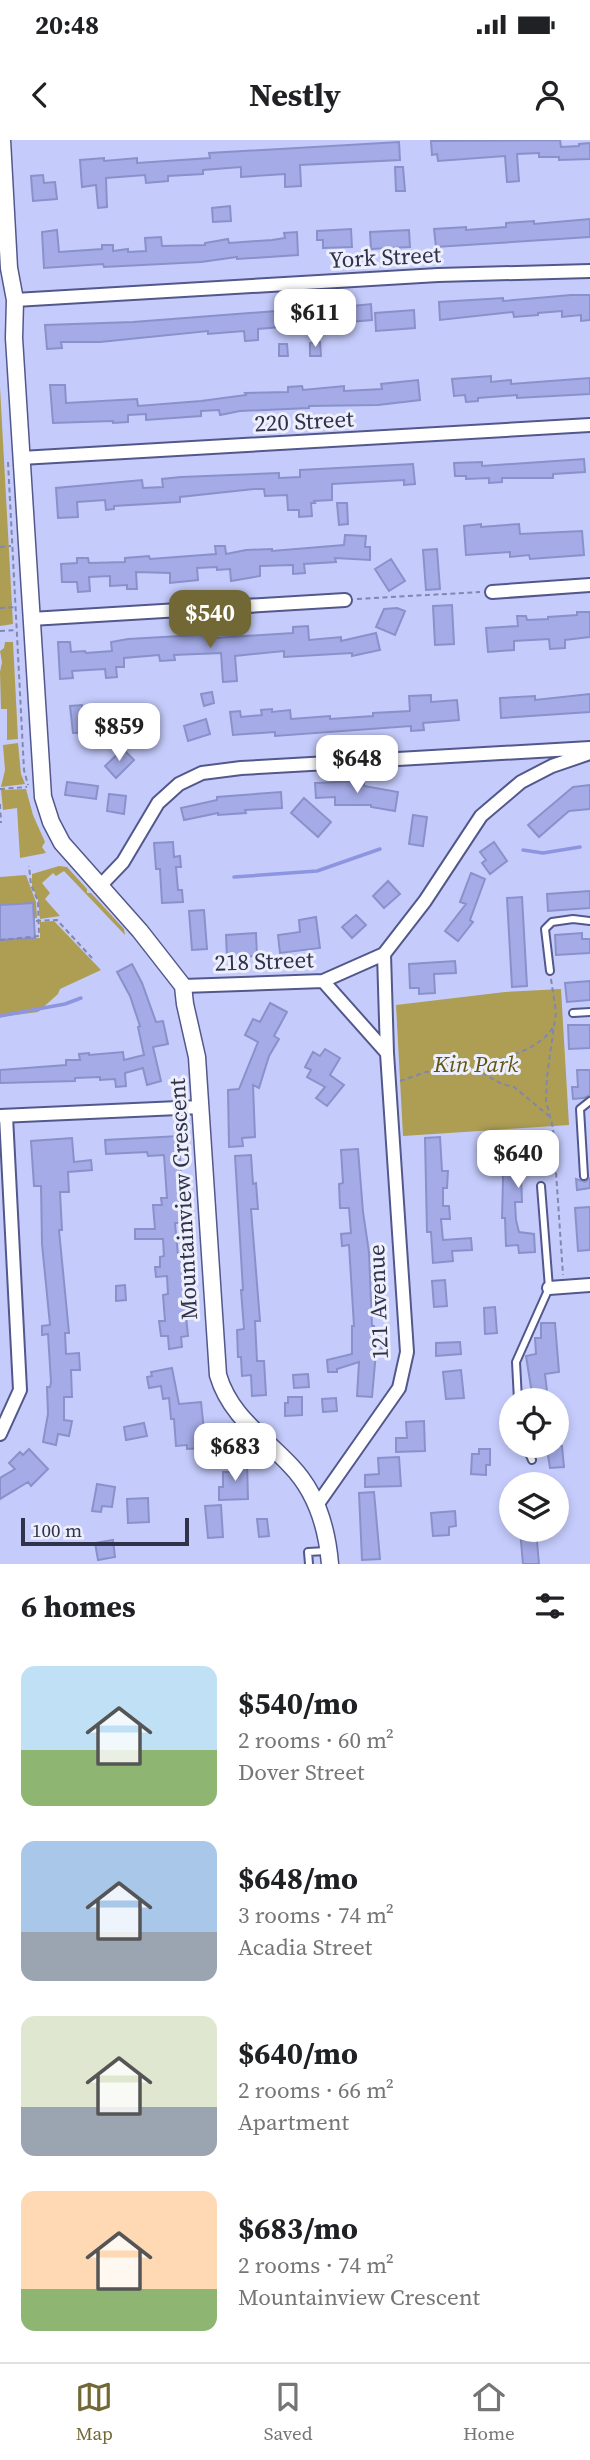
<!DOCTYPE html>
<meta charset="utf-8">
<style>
body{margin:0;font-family:"Source Serif 4",serif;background:#f6f6f6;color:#202124;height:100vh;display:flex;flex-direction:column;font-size:26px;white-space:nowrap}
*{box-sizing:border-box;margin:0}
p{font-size:23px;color:#757577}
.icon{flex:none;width:38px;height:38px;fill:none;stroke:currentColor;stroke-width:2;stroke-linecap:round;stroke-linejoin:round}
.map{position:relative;height:1424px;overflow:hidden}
.sheet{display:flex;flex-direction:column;background:#fff;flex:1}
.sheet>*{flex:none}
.buttons{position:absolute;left:499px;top:1248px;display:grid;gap:14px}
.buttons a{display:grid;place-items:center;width:70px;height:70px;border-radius:50%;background:#fff;box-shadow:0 4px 10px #0003;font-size:35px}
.scale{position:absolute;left:21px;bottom:18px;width:168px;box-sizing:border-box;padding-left:7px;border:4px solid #2f324a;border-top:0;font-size:19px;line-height:24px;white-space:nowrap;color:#2f324a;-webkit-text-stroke:5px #edeffc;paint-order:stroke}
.price{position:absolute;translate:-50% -60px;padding:0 16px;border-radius:14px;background:#fff;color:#222;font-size:23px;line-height:46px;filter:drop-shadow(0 2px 4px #0008)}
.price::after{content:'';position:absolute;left:50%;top:42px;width:21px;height:16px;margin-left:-10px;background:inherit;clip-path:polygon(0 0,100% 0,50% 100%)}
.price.selected{background:#726835;color:#fff}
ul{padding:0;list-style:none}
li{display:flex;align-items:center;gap:21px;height:175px;padding:0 21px}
li span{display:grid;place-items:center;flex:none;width:196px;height:140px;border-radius:14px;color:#555}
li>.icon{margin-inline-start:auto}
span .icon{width:84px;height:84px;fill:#fffc;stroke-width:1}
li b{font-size:30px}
h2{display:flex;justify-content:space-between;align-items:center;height:84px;padding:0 21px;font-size:30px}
.status{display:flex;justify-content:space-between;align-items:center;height:49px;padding:0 35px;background:#fff;direction:ltr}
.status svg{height:19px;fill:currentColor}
header{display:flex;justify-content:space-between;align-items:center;height:91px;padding:0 21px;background:#fff;font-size:32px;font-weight:700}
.tab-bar{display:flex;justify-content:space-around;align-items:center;height:98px;border-top:2px solid #e0e0e0;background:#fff;font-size:19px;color:#757577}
.tab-bar a{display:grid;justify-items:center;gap:4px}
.tab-bar .selected{color:#726835}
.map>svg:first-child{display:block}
.green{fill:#ad9e53}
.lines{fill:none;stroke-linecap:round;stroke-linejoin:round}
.stream{stroke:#8d95e0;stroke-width:3.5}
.building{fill:#a4abe6;stroke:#8a91ca;stroke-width:2}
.service-casing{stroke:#52588c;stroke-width:10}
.minor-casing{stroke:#52588c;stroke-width:16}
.tertiary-casing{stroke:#52588c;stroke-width:19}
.path{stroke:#8287ad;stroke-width:2;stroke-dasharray:5 3.5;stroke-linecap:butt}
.service{stroke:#fff;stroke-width:6}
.minor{stroke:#fff;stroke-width:12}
.tertiary{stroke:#fff;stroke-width:16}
.labels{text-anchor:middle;stroke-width:6;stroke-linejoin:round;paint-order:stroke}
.street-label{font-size:23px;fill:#2f324a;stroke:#edeffc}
.park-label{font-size:23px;font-style:italic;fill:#625513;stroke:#edeffc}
</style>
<div class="status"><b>20:48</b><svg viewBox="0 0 49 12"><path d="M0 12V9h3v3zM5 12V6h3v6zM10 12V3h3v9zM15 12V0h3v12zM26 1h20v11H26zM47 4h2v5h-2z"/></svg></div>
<header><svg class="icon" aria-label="back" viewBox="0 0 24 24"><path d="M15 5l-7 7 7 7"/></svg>Nestly<svg class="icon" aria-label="person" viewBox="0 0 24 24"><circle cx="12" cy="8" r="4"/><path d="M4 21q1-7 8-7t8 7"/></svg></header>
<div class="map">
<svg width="590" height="1424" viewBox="0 0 590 1424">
<rect width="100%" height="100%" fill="#c5ccfc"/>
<!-- green -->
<path class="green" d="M0 247 13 484 0 486Z
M5 502H13L18 599 7 600V569H1L0 532 2 522 0 511 4 508Z
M18 603 21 634 25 644 1 647 5 630 3 605Z
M26 649 33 675 45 702 42 707 46 713 20 718 17 668 3 670 1 650Z
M59 726 67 727 87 749V753H91L124 789 125 795 64 731 56 736 53 733 42 743 50 753 45 759 60 776 40 779 38 760 32 746V734Z
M26 735 36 762 37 778H34L33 763 0 765V737Z
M54 781 101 830 60 849 58 854 38 872 0 877V800L40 798V782Z
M561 849 569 985 403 996 396 865 505 852Z"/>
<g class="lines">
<!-- stream -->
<path class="stream" d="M523 710 543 713 580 707
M234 737 317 731 380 709
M0 876 65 864 81 858"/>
</g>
<!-- building -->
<path class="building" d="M560 0 561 7 579 6V4L590 3V19L559 20V17H539V13L517 14 519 41 507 42 505 16 438 21 437 14 432 15 431 1Z
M399 2 400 20 300 25 301 46 285 47V34L241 37V27L203 30V34L168 36V41L146 43 145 35 106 38 107 67 98 68 96 45 82 47 80 20 104 18V21L137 18V23L210 18 209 13Z
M395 27H403L405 51H396Z
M43 35 44 43 55 42 57 59 33 61 31 36Z
M230 66 231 81 213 82 212 68Z
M590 79V97L436 107 434 89 466 87V90L506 87V83L534 81V84Z
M351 89 352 107 323 108V100H317V91Z
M57 90 59 112 102 109V105H113V111L128 109V112L146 111 145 98 161 97 162 106 205 105V103L228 99 229 103 272 100 285 98 284 93 297 92 298 115 237 119V117L201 122 104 127 103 124 44 128 42 92Z
M409 90 410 107 371 109 370 92Z
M571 155H590V180L581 181V175L562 177V171L538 173V175L514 177 513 172 440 180 439 162 503 158V161Z
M371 164 372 180 337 183 338 190 328 191 327 183 258 189V200L245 201 244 191 208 194V191L100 202H61L62 208 47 209 45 185 133 182 303 169V171Z
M414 170 415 188 376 191 375 173Z
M320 202 321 216H310V203Z
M279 204H287L288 216H279Z
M491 236V242L511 240V244L590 238V254L517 258V255L478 258V261L466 262 465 255 454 256 452 239Z
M418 240 420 260 378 265 309 266V268L240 271 220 275 219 270 201 271V276L146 280V274L128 275V282L113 283V281L53 283 50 245H65L66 263 137 259 138 266 201 261 246 255 245 253 288 252V247L302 246 303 250 344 246V251L382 249 381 244Z
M584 319 585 332 553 334V338H502V342L489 343V338L466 339V336H455L454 323 482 322V326Z
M413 324 415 344 404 345V340L332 344V360L314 361 315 363H311L312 376 299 377V370H288L287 355 265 356 264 349H254L180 357V362L114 366V369L106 370 105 360 77 362 78 377 58 378 56 348 142 340 143 348 163 347 162 339 181 337 279 333V338L300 337V330Z
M337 363H347L348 384 339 385Z
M481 384V387L519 384 520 394 582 391 584 415 530 419 529 415 510 417V412L466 415 464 386Z
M345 395 366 396 365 407H370V420L335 418 336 422 304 424 305 433 293 434V425L260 426V436L231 441 230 429 217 430V427L197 428 198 440 170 443V433L136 432 137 449H127V445L110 446V436L89 437 90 451 78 452 77 442H62L61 424 77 423V418H88L89 423 125 422V418L149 416 150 419 216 414 215 406H225L226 414 246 410 272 409V411L344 405Z
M437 409 440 449 426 450 423 410Z
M391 419 405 441 389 451 375 429Z
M452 465 454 504 435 505 433 466Z
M397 468 405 471 395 495 376 487 384 469Z
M577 472H590V497L565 500V508L550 509 549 499 514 501V510L488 512 486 488 518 486 517 476H526L527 480 548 479V477L577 475Z
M308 486 309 500 341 497V501L376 493 380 510 352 516V513L284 517V511L235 516 237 541 223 542 221 513 174 515 175 520 160 521 159 515 124 518V527H116L117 537 106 538 105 529 72 531 73 538 60 539 58 502H70L71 512 85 511 86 513 112 511 111 502 128 499 215 494V498L293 493V487Z
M212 552 214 563 204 566 201 554Z
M590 554V572L501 578 500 558 535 556V560Z
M431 555V562L457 560 459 580 423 583 424 590 411 591V586L275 596V592L233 595 230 572 240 571 241 577 262 575 261 570 272 569V572L290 570 291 579 330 576V579L373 576V573L410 571 409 556Z
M82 565V575H90L91 592 73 593 70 566Z
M206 579 210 594 188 601 184 586Z
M123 609 134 620 116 638 105 626Z
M364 641V646L398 652 395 671 371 667V665H335V657L316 658 315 643Z
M67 642 98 646 96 659 65 655Z
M590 645V669L569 671 539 697 528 685 573 647Z
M281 652 282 668 245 670 246 673 218 675V673L184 680 181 668 217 660V657Z
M109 654 126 656 124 674 107 671Z
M304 658 331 682 318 697 291 673Z
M413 675 427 677 423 706 409 704Z
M173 702 174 717 180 716 181 727H176L178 750H182L183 762 162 763 160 729H156L154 703Z
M494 702 507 721 490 734 482 723 486 720 480 712Z
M471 733 485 739 470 780 473 782 458 801 445 791 466 764 460 762Z
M388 741 400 754 384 768 373 756Z
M590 751V768L548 771 547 754Z
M522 757 527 846 512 847 507 758Z
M33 763 35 798 0 800V765Z
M204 770 207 809 192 810 189 771Z
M356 775 366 785 352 798 342 787Z
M316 777 320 808 280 813 278 795 300 792 299 780Z
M256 793 257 816 227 818 226 795Z
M582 793V799H590V813L556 815 555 795Z
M455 821 456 833 434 834 435 853 419 854V848H410L409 824Z
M132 824 142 843 156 882 163 881 168 904 153 907 161 941 147 945 143 928 125 933 126 946 116 947 115 939 100 940V937L75 938V941L0 943V930L66 925V920H80L79 914 89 913V915L123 912 124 920 144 915 138 887 140 886 130 856 117 832Z
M590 841V860L567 862 565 843Z
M270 863 287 872 274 896 279 899 269 916 259 948 253 945 255 997 242 998 243 1006 229 1007 228 950 239 949 258 902 245 895 253 879 260 882Z
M568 885H590V908L569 909Z
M325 909 340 918 330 935 344 945 327 966 316 958 325 947 307 937 311 930 305 927 313 912 320 916Z
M577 930H590V955L584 958 573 959 572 947H578Z
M179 996 183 1083H175L178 1116H182V1136L188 1196 181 1197 182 1207 169 1209 168 1196H161L159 1181H165L163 1155 168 1154 167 1136 156 1137 155 1127H160V1117L164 1116 163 1099H135V1089H155L153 1065H162L161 1058H167L164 1015 148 1016 147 1012 106 1014 105 1000Z
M440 997 442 1031H448L447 1048H443V1066H449L450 1079H441L443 1100 471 1098 472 1110 452 1111 453 1121 433 1123 431 1092H427L425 998Z
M72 998 74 1022 91 1020 92 1030 68 1032 69 1052H60L62 1090H59L69 1193H65L66 1214 79 1213 80 1230H71L72 1257H64V1280L72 1281 69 1296 58 1294 56 1305 43 1302 48 1274 47 1247H50L51 1242 48 1194 42 1195V1186L50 1185 42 1104 41 1046H34L31 1001Z
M527 1003V1007L545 1005 547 1025 526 1027 527 1032H521L522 1062H515L516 1080 519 1092 534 1094 535 1112 519 1113 518 1105 506 1106 505 1078H502L503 1039 500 1010 512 1009V1005Z
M358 1009 363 1072 369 1112 372 1186H374V1200L381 1199 382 1212H376L372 1257 357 1256 359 1222 337 1229V1232H328L327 1220 352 1214V1186H354L349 1105 342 1106 341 1094 351 1093 349 1068H340L339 1044 343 1043 341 1010Z
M251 1015 253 1044 256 1043 258 1069H251L260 1181H255L257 1221H264L266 1255 252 1256 251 1235 242 1236 241 1217H238L237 1190 244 1189 241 1150H243L235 1016Z
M590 1038V1048L577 1050 576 1039 585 1042Z
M590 1067V1110L578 1111 575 1068Z
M445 1140 447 1166 434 1167 432 1141Z
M125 1145 126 1160 116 1161V1146Z
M495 1167 497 1193 485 1194 484 1168Z
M541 1183H555L559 1232 545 1234 548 1260H533L526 1216 536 1214 535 1198H541Z
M460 1202 461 1214 436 1216V1203Z
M172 1228 179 1264 201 1262 205 1300H202L203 1308 187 1309V1305L176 1306 174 1279H171L169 1258 163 1259 161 1246 149 1248 147 1237 152 1236 151 1232Z
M461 1230 464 1258 446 1259 443 1232Z
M308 1234 309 1247 294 1248 293 1235Z
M288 1257H302V1275L285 1276V1263H288Z
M336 1258 337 1271 323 1272 322 1259Z
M424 1281 425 1311 396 1312V1298H407L406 1282Z
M144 1283 147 1296 126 1300 124 1287Z
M541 1306H562L564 1327 550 1328 548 1315H542Z
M29 1309 48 1329 31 1346 28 1342 0 1359V1338L15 1329 9 1323 20 1312 23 1315Z
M479 1309H490V1325H486V1335L471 1334 472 1314H479Z
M399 1317 401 1346 365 1347V1335L379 1334 378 1318Z
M235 1321H247L248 1359 219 1360V1347H223V1332H235Z
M97 1344 115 1347 112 1367 102 1366 101 1372 92 1371Z
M374 1352 380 1419 362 1420 359 1353Z
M148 1358 149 1382 128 1383 127 1359Z
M221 1365 223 1397 208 1398 205 1366Z
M455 1371 456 1386 449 1387V1395L433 1396 431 1373Z
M257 1379H267L269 1396 259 1397Z
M520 1390H536L539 1424H523Z
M113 1400 115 1417 98 1420 95 1403Z"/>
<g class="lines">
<defs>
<path id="service" d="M550 831 545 789 552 782 573 779 590 781
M573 873 590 872
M584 1036 580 969 590 961
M518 1260 516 1222 549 1148 541 1046
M526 1306 532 1320
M309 1424 308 1412 326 1411"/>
<path id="minor" d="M15 160 438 135 590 131
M21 318 590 285
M492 452 590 445
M31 479 345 460
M100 746 123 722 158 663 179 644 202 633 241 628 590 608
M323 841 387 913
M183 846 323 841 384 814
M0 976 201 967
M549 1148 590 1145
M0 1294 20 1250 6 976
M317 1365 399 1248 407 1212 387 913 384 814 425 761 481 676 521 642 552 626 590 613"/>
<path id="tertiary" d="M2 0 9 128 15 160 14 198 43 657 51 682 62 703 140 791 183 846 185 864 197 917 218 1235C230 1276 263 1296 291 1326 316 1352 327 1388 330 1424"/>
</defs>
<!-- service casing -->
<use href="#service" class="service-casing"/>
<!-- minor casing -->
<use href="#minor" class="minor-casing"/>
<!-- tertiary casing -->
<use href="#tertiary" class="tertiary-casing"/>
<!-- path -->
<path class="path" d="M8 322 24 630 28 645
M0 407 11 406
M357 459 480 452
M0 468 16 467
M0 491 16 490
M0 649 27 647
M0 664 1 683
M36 781 57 780 92 818
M0 800 39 796 38 761 31 745 29 726
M551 839 556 872 547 936 546 961 553 988 563 1135
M474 928C502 917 537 913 554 886
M400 941 426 932 473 928 502 944 514 947 549 976"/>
<!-- service -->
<use href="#service" class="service"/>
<!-- minor -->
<use href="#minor" class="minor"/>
<!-- tertiary -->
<use href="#tertiary" class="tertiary"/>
</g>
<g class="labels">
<!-- street labels -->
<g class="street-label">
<text transform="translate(385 117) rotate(-3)" y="8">York Street</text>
<text transform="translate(304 281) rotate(-3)" y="8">220 Street</text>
<text transform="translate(264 821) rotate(-2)" y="8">218 Street</text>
<text transform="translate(183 1059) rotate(-93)" y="8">Mountainview Crescent</text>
<text transform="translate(378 1162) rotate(-92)" y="8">121 Avenue</text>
</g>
<!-- park labels -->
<g class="park-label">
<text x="476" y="932">Kin Park</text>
</g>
</g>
</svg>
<div class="buttons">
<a><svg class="icon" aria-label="locate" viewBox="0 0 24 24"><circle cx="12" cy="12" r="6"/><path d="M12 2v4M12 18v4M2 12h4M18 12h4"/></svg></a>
<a><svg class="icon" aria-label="layers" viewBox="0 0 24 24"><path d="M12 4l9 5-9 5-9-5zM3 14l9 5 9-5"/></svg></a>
</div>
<div class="scale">100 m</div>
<b class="price" style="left:315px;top:209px">$611</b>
<b class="price selected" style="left:210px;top:510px">$540</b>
<b class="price" style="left:119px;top:623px">$859</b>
<b class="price" style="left:357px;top:655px">$648</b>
<b class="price" style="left:518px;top:1050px">$640</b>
<b class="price" style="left:235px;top:1343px">$683</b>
</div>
<section class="sheet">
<h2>6 homes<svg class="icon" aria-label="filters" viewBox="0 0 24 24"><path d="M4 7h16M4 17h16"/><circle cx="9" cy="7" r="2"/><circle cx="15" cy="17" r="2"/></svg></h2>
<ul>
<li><span style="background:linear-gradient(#bfe0f5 60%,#8fb573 0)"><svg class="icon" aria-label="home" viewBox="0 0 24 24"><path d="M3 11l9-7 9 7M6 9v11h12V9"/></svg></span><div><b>$540/mo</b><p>2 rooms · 60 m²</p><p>Dover Street</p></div></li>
<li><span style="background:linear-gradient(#a9c7e8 65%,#9aa5b1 0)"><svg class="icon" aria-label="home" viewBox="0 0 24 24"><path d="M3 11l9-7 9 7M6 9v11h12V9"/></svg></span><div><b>$648/mo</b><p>3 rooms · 74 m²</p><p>Acadia Street</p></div></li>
<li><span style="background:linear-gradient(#dfe7d0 65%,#9aa5b1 0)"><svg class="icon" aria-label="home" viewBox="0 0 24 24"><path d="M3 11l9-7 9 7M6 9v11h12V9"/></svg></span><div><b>$640/mo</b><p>2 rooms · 66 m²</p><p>Apartment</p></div></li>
<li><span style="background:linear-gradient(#ffd9b3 70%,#8fb573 0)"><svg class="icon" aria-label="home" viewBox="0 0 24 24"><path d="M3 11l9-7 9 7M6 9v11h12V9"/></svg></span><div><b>$683/mo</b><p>2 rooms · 74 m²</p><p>Mountainview Crescent</p></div></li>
</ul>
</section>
<nav class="tab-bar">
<a class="selected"><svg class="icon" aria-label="map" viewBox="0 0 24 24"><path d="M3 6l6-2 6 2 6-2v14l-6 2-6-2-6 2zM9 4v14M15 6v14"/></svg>Map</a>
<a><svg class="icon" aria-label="saved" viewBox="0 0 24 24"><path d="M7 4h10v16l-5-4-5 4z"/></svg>Saved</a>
<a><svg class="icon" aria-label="home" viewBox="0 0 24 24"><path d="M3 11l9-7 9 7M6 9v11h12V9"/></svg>Home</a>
</nav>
